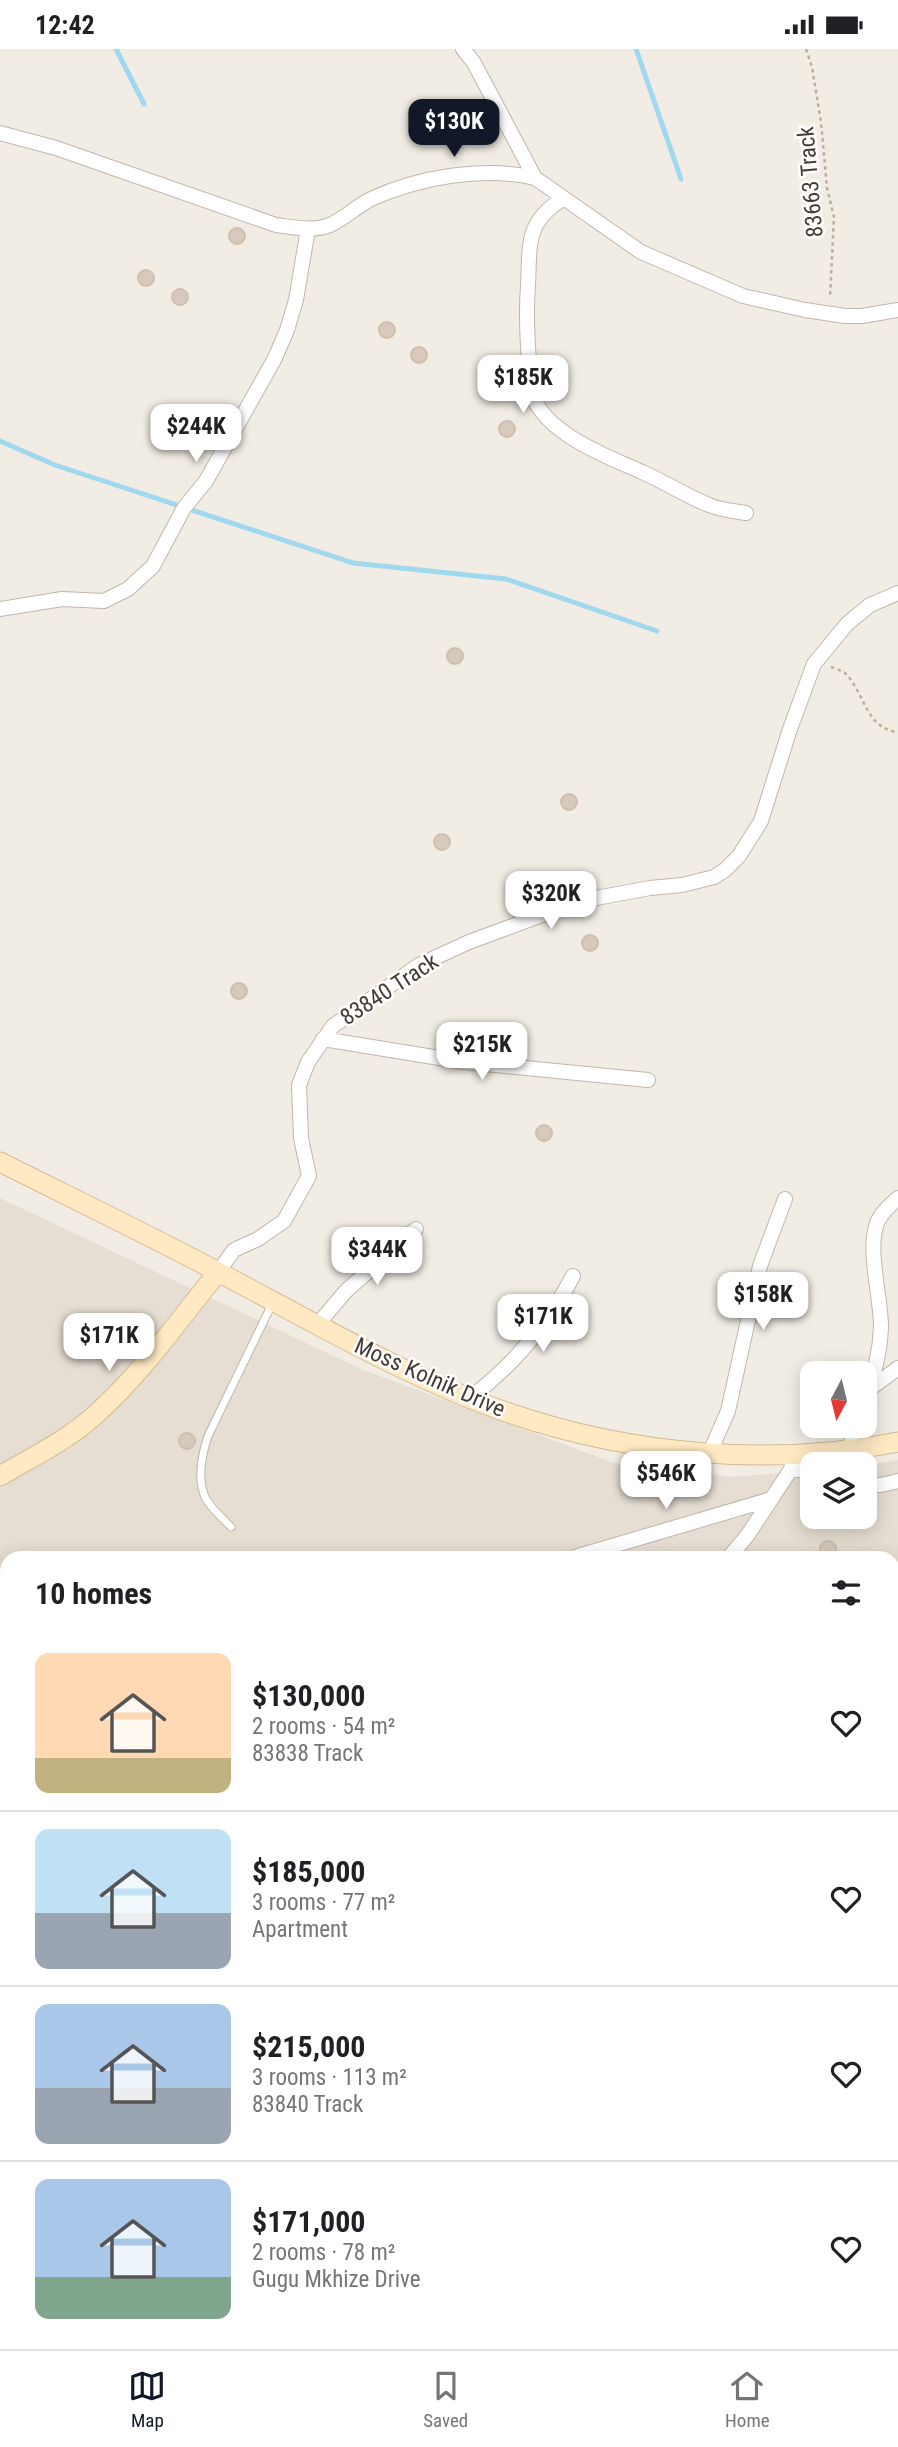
<!DOCTYPE html>
<meta charset="utf-8">
<style>
body{margin:0;font-family:"Roboto Condensed",sans-serif;background:#f2f2f2;color:#202124;height:100vh;display:flex;flex-direction:column;font-size:26px;white-space:nowrap}
*{box-sizing:border-box;margin:0}
p{font-size:23px;color:#757577}
.icon{flex:none;width:38px;height:38px;fill:none;stroke:currentColor;stroke-width:2;stroke-linecap:round;stroke-linejoin:round}
.map{position:relative;flex:1;overflow:hidden}
.drawer{position:absolute;left:0px;top:1502px;width:900px;height:800px;display:flex;flex-direction:column;background:#fff;border-radius:21px 21px 0 0;box-shadow:0 4px 18px #0003}
.drawer>*{flex:none}
.needle{width:46px;rotate:187deg}
.buttons{position:absolute;left:800px;top:1312px;display:grid;gap:14px}
.buttons a{display:grid;place-items:center;width:77px;height:77px;border-radius:14px;background:#fff;box-shadow:0 4px 18px #0003;font-size:35px}
.price{position:absolute;translate:-50% -60px;padding:0 16px;border-radius:14px;background:#fff;color:#222;font-size:23px;line-height:46px;filter:drop-shadow(0 2px 4px #0008)}
.price::after{content:'';position:absolute;left:50%;top:42px;width:21px;height:16px;margin-left:-10px;background:inherit;clip-path:polygon(0 0,100% 0,50% 100%)}
.price.current{background:#111827;color:#fff}
ul{padding:0;list-style:none}
li{display:flex;align-items:center;gap:21px;height:175px;padding:0 35px}
li+li{border-top:2px solid #e0e0e0}
li span{display:grid;place-items:center;flex:none;width:196px;height:140px;border-radius:14px;color:#555}
li>.icon{margin-inline-start:auto}
span .icon{width:84px;height:84px;fill:#fffc;stroke-width:1}
li b{font-size:30px}
h2{display:flex;justify-content:space-between;align-items:center;height:84px;padding:0 35px;font-size:30px}
.status{display:flex;justify-content:space-between;align-items:center;height:49px;padding:0 35px;background:#fff;direction:ltr}
.status svg{height:19px;fill:currentColor}
.menu{display:flex;justify-content:space-around;align-items:center;height:98px;border-top:2px solid #e0e0e0;background:#fff;font-size:19px;color:#757577}
.menu a{display:grid;justify-items:center;gap:4px}
.menu .current{color:#111827}
.map>svg:first-child{display:block}
.residential{fill:#e6ded2;fill-rule:evenodd}
.lines{fill:none;stroke-linecap:round;stroke-linejoin:round}
.stream{stroke:#a0d8f0;stroke-width:5}
.building{fill:#d7cabd;stroke:#cebead;stroke-width:2}
.lane-casing{stroke:#c0b6aa;stroke-width:9}
.street-casing{stroke:#c0b6aa;stroke-width:16}
.secondary-casing{stroke:#d2bb94;stroke-width:21}
.path{stroke:#bfad98;stroke-width:2.5;stroke-dasharray:3.5 3.5;stroke-linecap:butt}
.lane{stroke:#fff;stroke-width:7}
.street{stroke:#fff;stroke-width:14}
.secondary{stroke:#fee9c2;stroke-width:19}
.labels{text-anchor:middle;stroke-width:5;stroke-linejoin:round;paint-order:stroke}
.street-label{font-size:23px;fill:#443c34;stroke:#fff}
</style>
<div class="status"><b>12:42</b><svg viewBox="0 0 49 12"><path d="M0 12V9h3v3zM5 12V6h3v6zM10 12V3h3v9zM15 12V0h3v12zM26 1h20v11H26zM47 4h2v5h-2z"/></svg></div>
<div class="map">
<svg width="898" height="2300" viewBox="0 0 898 2300">
<rect width="100%" height="100%" fill="#f2ede4"/>
<!-- residential -->
<path class="residential" d="M0 1149 361 1320 614 1414 734 1428 812 1421V1468H864L865 1416 898 1411V2300H0ZM7 1508H892V2294H7Z"/>
<g class="lines">
<!-- stream -->
<path class="stream" d="M116 0 144 55
M636 0 681 130
M0 392 55 416 353 514 506 530 657 582
M892 2157 898 2155"/>
</g>
<!-- building -->
<path class="building" d="M229 187a8 8 0 1 1 16 0a8 8 0 1 1-16 0Z
M138 229a8 8 0 1 1 16 0a8 8 0 1 1-16 0Z
M172 248a8 8 0 1 1 16 0a8 8 0 1 1-16 0Z
M379 281a8 8 0 1 1 16 0a8 8 0 1 1-16 0Z
M411 306a8 8 0 1 1 16 0a8 8 0 1 1-16 0Z
M483 326a8 8 0 1 1 16 0a8 8 0 1 1-16 0Z
M499 380a8 8 0 1 1 16 0a8 8 0 1 1-16 0Z
M447 607a8 8 0 1 1 16 0a8 8 0 1 1-16 0Z
M561 753a8 8 0 1 1 16 0a8 8 0 1 1-16 0Z
M434 793a8 8 0 1 1 16 0a8 8 0 1 1-16 0Z
M582 894a8 8 0 1 1 16 0a8 8 0 1 1-16 0Z
M231 942a8 8 0 1 1 16 0a8 8 0 1 1-16 0Z
M536 1084a8 8 0 1 1 16 0a8 8 0 1 1-16 0Z
M179 1392a8 8 0 1 1 16 0a8 8 0 1 1-16 0Z
M820 1500a8 8 0 1 1 16 0a8 8 0 1 1-16 0Z
M0 1983 7 1984V1999L0 2000Z"/>
<g class="lines">
<defs>
<path id="lane" d="M231 1478C223 1469 210 1459 205 1448 197 1429 202 1405 208 1387L273 1253"/>
<path id="street" d="M463 0 474 14 535 129
M0 84 56 99 276 176C293 178 313 183 330 176 345 169 357 157 371 150 419 128 483 117 535 129L641 203 743 247 805 261 845 267H862L898 261
M564 149C525 173 530 195 528 237 526 262 527 286 529 312 529 320 528 330 530 339 540 383 606 407 642 423 665 433 686 447 709 456 720 461 734 462 746 464
M0 560 62 550 104 552 128 540 153 517 184 459 206 432 275 309 287 281 296 251 308 180
M323 990 464 1013 648 1031
M218 1223 234 1201 258 1190 284 1172 309 1127 301 1089 299 1036 308 1013 333 977 419 916 469 893 580 852 650 839 682 836 714 828 725 821 739 807 761 772 790 680 814 615 847 575 870 556 898 544
M317 1276 346 1242 416 1180
M871 1339 898 1319
M471 1348C515 1315 548 1275 573 1227
M864 1353C874 1328 880 1304 881 1278 881 1248 867 1201 877 1174 881 1164 890 1156 898 1149
M849 1402 856 1377
M710 1403 728 1362 760 1217 785 1150
M791 1419 812 1424
M864 1436H881L898 1432
M575 1508 768 1451
M729 1508 747 1487 801 1405
M0 1872 7 1866
M892 2218H898
M383 2294 385 2300
M254 2300 261 2294
M355 2300 356 2294
M489 2300 498 2294"/>
<path id="secondary" d="M0 1113C74 1150 149 1186 222 1225 313 1273 414 1332 512 1365 633 1406 772 1418 898 1393
M0 1427C32 1408 68 1391 95 1366 142 1324 179 1271 218 1223"/>
</defs>
<!-- lane casing -->
<use href="#lane" class="lane-casing"/>
<!-- street casing -->
<use href="#street" class="street-casing"/>
<!-- secondary casing -->
<use href="#secondary" class="secondary-casing"/>
<!-- path -->
<path class="path" d="M806 0 812 18 821 73 827 139 834 168 830 248
M831 618C836 620 843 622 846 625 865 645 866 680 898 683"/>
<!-- lane -->
<use href="#lane" class="lane"/>
<!-- street -->
<use href="#street" class="street"/>
<!-- secondary -->
<use href="#secondary" class="secondary"/>
</g>
<g class="labels">
<!-- street labels -->
<g class="street-label">
<text transform="translate(810 133) rotate(-95)" y="8">83663 Track</text>
<text transform="translate(389 940) rotate(-33)" y="8">83840 Track</text>
<text transform="translate(430 1328) rotate(24)" y="8">Moss Kolnik Drive</text>
</g>
</g>
</svg>
<div class="buttons">
<a><svg class="needle" viewBox="-14 -14 28 28"><path d="M0-13l5 13h-10z" fill="#e53935"/><path d="M0 13l5-13h-10z" fill="#757577"/></svg></a>
<a><svg class="icon" aria-label="layers" viewBox="0 0 24 24"><path d="M12 4l9 5-9 5-9-5zM3 14l9 5 9-5"/></svg></a>
</div>
<b class="price current" style="left:454px;top:110px">$130K</b>
<b class="price" style="left:523px;top:366px">$185K</b>
<b class="price" style="left:196px;top:415px">$244K</b>
<b class="price" style="left:551px;top:882px">$320K</b>
<b class="price" style="left:482px;top:1033px">$215K</b>
<b class="price" style="left:377px;top:1238px">$344K</b>
<b class="price" style="left:763px;top:1283px">$158K</b>
<b class="price" style="left:543px;top:1305px">$171K</b>
<b class="price" style="left:109px;top:1324px">$171K</b>
<b class="price" style="left:666px;top:1462px">$546K</b>
<section class="drawer">
<h2>10 homes<svg class="icon" aria-label="filters" viewBox="0 0 24 24"><path d="M4 7h16M4 17h16"/><circle cx="9" cy="7" r="2"/><circle cx="15" cy="17" r="2"/></svg></h2>
<ul>
<li><span style="background:linear-gradient(#ffd9b3 75%,#c2b280 0)"><svg class="icon" aria-label="home" viewBox="0 0 24 24"><path d="M3 11l9-7 9 7M6 9v11h12V9"/></svg></span><div><b>$130,000</b><p>2 rooms · 54 m²</p><p>83838 Track</p></div><svg class="icon" aria-label="heart" viewBox="0 0 24 24"><path d="M12 20l-8-8c-3-5 5-10 8-4 3-6 11-1 8 4z"/></svg></li>
<li><span style="background:linear-gradient(#bfe0f5 60%,#9aa5b1 0)"><svg class="icon" aria-label="home" viewBox="0 0 24 24"><path d="M3 11l9-7 9 7M6 9v11h12V9"/></svg></span><div><b>$185,000</b><p>3 rooms · 77 m²</p><p>Apartment</p></div><svg class="icon" aria-label="heart" viewBox="0 0 24 24"><path d="M12 20l-8-8c-3-5 5-10 8-4 3-6 11-1 8 4z"/></svg></li>
<li><span style="background:linear-gradient(#a9c7e8 60%,#9aa5b1 0)"><svg class="icon" aria-label="home" viewBox="0 0 24 24"><path d="M3 11l9-7 9 7M6 9v11h12V9"/></svg></span><div><b>$215,000</b><p>3 rooms · 113 m²</p><p>83840 Track</p></div><svg class="icon" aria-label="heart" viewBox="0 0 24 24"><path d="M12 20l-8-8c-3-5 5-10 8-4 3-6 11-1 8 4z"/></svg></li>
<li><span style="background:linear-gradient(#a9c7e8 70%,#7fa58c 0)"><svg class="icon" aria-label="home" viewBox="0 0 24 24"><path d="M3 11l9-7 9 7M6 9v11h12V9"/></svg></span><div><b>$171,000</b><p>2 rooms · 78 m²</p><p>Gugu Mkhize Drive</p></div><svg class="icon" aria-label="heart" viewBox="0 0 24 24"><path d="M12 20l-8-8c-3-5 5-10 8-4 3-6 11-1 8 4z"/></svg></li>
</ul>
</section>
</div>
<nav class="menu">
<a class="current"><svg class="icon" aria-label="map" viewBox="0 0 24 24"><path d="M3 6l6-2 6 2 6-2v14l-6 2-6-2-6 2zM9 4v14M15 6v14"/></svg>Map</a>
<a><svg class="icon" aria-label="saved" viewBox="0 0 24 24"><path d="M7 4h10v16l-5-4-5 4z"/></svg>Saved</a>
<a><svg class="icon" aria-label="home" viewBox="0 0 24 24"><path d="M3 11l9-7 9 7M6 9v11h12V9"/></svg>Home</a>
</nav>
